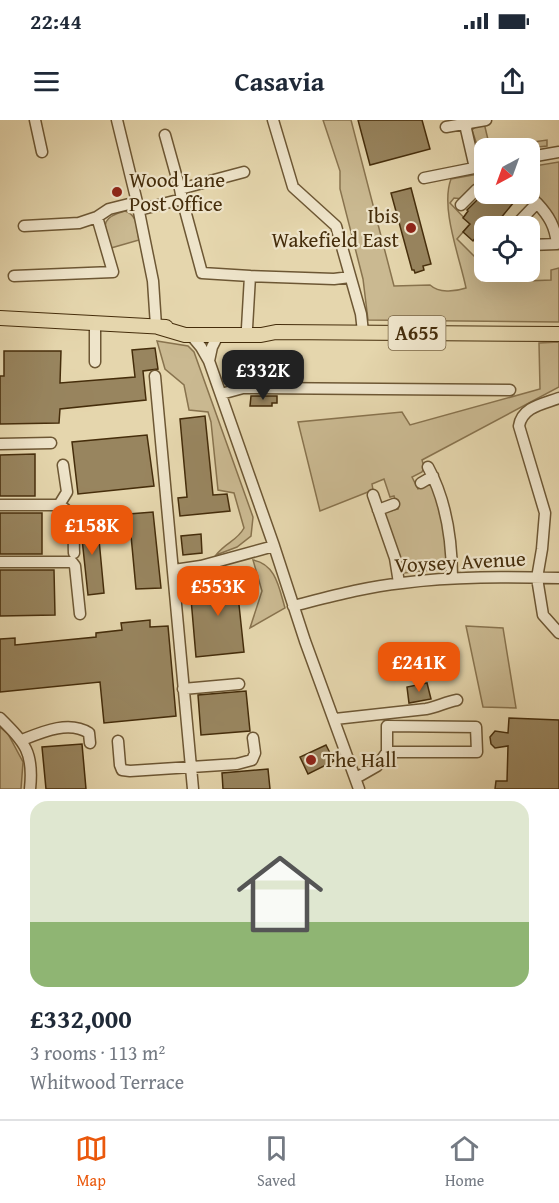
<!DOCTYPE html>
<meta charset="utf-8">
<style>
body{margin:0;font-family:"Gentium Book Plus",serif;background:#f6f6f7;color:#1f2937;height:100vh;display:flex;flex-direction:column;font-size:22px;white-space:nowrap}
*{box-sizing:border-box;margin:0}
p{font-size:20px;color:#747a83}
.icon{flex:none;width:33px;height:33px;fill:none;stroke:currentColor;stroke-width:2;stroke-linecap:round;stroke-linejoin:round}
.map{position:relative;height:669px;overflow:hidden}
.sheet{display:flex;flex-direction:column;background:#fff;flex:1}
.sheet>*{flex:none}
.needle{width:39px;rotate:221deg}
.controls{position:absolute;left:474px;top:18px;display:grid;gap:12px}
.controls a{display:grid;place-items:center;width:66px;height:66px;border-radius:12px;background:#fff;box-shadow:0 6px 24px #0002;font-size:30px}
.price{position:absolute;translate:-50% -51px;padding:0 14px;border-radius:12px;background:#ea580c;color:#fff;font-size:20px;line-height:39px;filter:drop-shadow(0 2px 3px #0008)}
.price::after{content:'';position:absolute;left:50%;top:36px;width:18px;height:14px;margin-left:-9px;background:inherit;clip-path:polygon(0 0,100% 0,50% 100%)}
.price.on{background:#222;color:#fff}
ul{padding:0;list-style:none}
li{display:grid;align-content:center;gap:12px;height:318px;padding:0 30px}
li span{display:grid;place-items:center;height:186px;border-radius:18px;color:#555}
li>.icon{margin-inline-start:auto}
span .icon{width:108px;height:108px;fill:#fffc;stroke-width:1}
li b{font-size:26px}
.status{display:flex;justify-content:space-between;align-items:center;height:42px;padding:0 30px;background:#fff;direction:ltr}
.status svg{height:16px;fill:currentColor}
header{display:flex;justify-content:space-between;align-items:center;height:78px;padding:0 30px;background:#fff;font-size:27px;font-weight:700}
.tab-bar{display:flex;justify-content:space-around;align-items:center;height:84px;border-top:2px solid #e0e1e3;background:#fff;font-size:16px;color:#747a83}
.tab-bar a{display:grid;justify-items:center;gap:3px}
.tab-bar .on{color:#ea580c}
.map>svg:first-child{display:block}
.green{fill:#cab991;stroke:#88734e;stroke-width:1.5}
.building{fill:#98855f;stroke:#452d0b;stroke-width:1.5}
.lines{fill:none;stroke-linecap:round;stroke-linejoin:round}
.minor-casing{stroke:#6d5734;stroke-width:13}
.major-casing{stroke:#452d0b;stroke-width:16}
.minor{stroke:#eee4ca;stroke-width:10}
.major{stroke:#e5d6ad;stroke-width:14}
.poi-dot{fill:#8f2418;stroke:#eee4ca;stroke-width:2}
.labels{text-anchor:middle;stroke-width:4.5;stroke-linejoin:round;paint-order:stroke}
.shield{fill:#eee4ca;stroke:#786444;stroke-width:1.5}
.shield-label{font-size:20px;font-weight:bold;fill:#452d0b}
.poi-label{font-size:21px;fill:#452d0b;stroke:#eee4ca;text-anchor:start}
.street-label{font-size:21px;fill:#452d0b;stroke:#eee4ca}
</style>
<div class="status"><b>22:44</b><svg viewBox="0 0 49 12"><path d="M0 12V9h3v3zM5 12V6h3v6zM10 12V3h3v9zM15 12V0h3v12zM26 1h20v11H26zM47 4h2v5h-2z"/></svg></div>
<header><svg class="icon" aria-label="menu" viewBox="0 0 24 24"><path d="M4 6h16M4 12h16M4 18h16"/></svg>Casavia<svg class="icon" aria-label="share" viewBox="0 0 24 24"><path d="M12 15V3M7 8l5-5 5 5M5 13v7h14v-7"/></svg></header>
<div class="map">
<svg width="559" height="669" viewBox="0 0 559 669">
<rect width="100%" height="100%" fill="#e5d6ad"/>
<filter id="stains"><feTurbulence type="fractalNoise" baseFrequency=".00333" numOctaves="4"/><feColorMatrix values="0 0 0 0 .2 0 0 0 0 .09 0 0 0 0 .02 0 0 0 .5 -.17"/></filter>
<radialGradient id="worn" r=".72"><stop offset=".6" stop-color="#630" stop-opacity="0"/><stop offset="1" stop-color="#630" stop-opacity=".3"/></radialGradient>
<!-- green -->
<path class="green" d="M323 0H351L394 166 430 165C439 173 454 172 466 168 460 138 440 88 451 59L484 53V62L464 79 454 78 450 83 470 104 457 119 475 137 483 131V161H518L519 154 525 153 526 161 551 160V150L559 148V202L368 200 363 159 340 69V51Z
M480 3 485 7 490 28 547 20V26L528 28H484V33L478 28 472 10Z
M559 42V115L531 72 533 69 530 66V52L535 51 534 46Z
M125 91C138 95 137 109 139 120L111 128C104 105 99 98 125 91Z
M157 221 188 226 194 232 253 397 251 416 237 427 216 435C226 422 237 421 244 408L234 373 218 370 211 302 208 292 189 290 184 265 165 249Z
M559 222V267L422 340 424 347 422 352 412 357 418 369 427 363 435 368 446 406 447 447 442 449 404 453 401 451 383 399 386 392 398 389 394 376 390 377 384 359 372 364 373 370 320 391 298 302 402 292 410 305 540 269 539 223Z
M253 440C276 444 279 468 285 488L250 508 262 471Z
M466 506 503 508 516 588 483 587Z
M0 607 8 614 23 642 21 669H0Z"/>
<!-- building -->
<path class="building" d="M358 0H422L430 29 370 45Z
M411 68 431 144 423 146 424 150 415 153 414 150H412L391 73Z
M483 74 488 79 493 74H505L514 82 500 99 497 97 489 106H484L473 121 463 112 470 104 463 98 468 91 467 90Z
M155 228 158 249 143 251 146 280 60 289 59 303 0 304V256H4V231H61L60 263 135 257 132 230Z
M244 240 271 242V240H279V252L234 251V263H227L225 242H244Z
M251 276H277V283H272V286H250Z
M205 296 213 375 227 374 230 391 180 396 178 378 187 377 180 299Z
M147 315 154 366 78 374 72 322Z
M35 334V376H0V335Z
M153 392 161 468 136 469 129 394Z
M0 393H42V434H0Z
M97 398 104 473 88 475 80 400Z
M201 414 202 433 183 435 181 416Z
M0 450H54L55 495 0 496Z
M243 454 245 465 237 466 244 532 196 537 190 467 218 464V456Z
M150 500V507L168 506 176 596 104 603 100 562 0 572V519L15 518V525L96 517V513L122 510 121 503Z
M427 563 431 579 409 583 407 567Z
M246 571 250 611 201 615 198 575Z
M509 598 559 600V669H495L496 661H507L508 626 495 628 491 624 490 617 495 611 508 613Z
M82 624 86 669H46L42 627Z
M326 625 334 641 308 654 300 637Z
M268 649 270 669H223L222 653Z"/>
<g class="lines">
<defs>
<path id="minor" d="M35 0 42 32
M117 0 137 82 153 161 156 206
M273 0 293 67 336 106 361 194 363 212
M468 0 466 9 475 48
M446 7 486 0
M165 15 180 69
M530 37 559 32
M424 58 484 46
M182 79 180 69 244 52
M461 85 476 70 484 65
M139 90 182 79 202 153 250 156
M24 106 79 103 97 97 109 89 137 82
M515 106 537 83 527 74
M530 125 557 124C555 106 549 96 537 83
M14 156 113 152 97 97
M247 208 250 156 334 159 350 157
M191 215 201 227 209 241 274 426 305 521 359 669
M209 241 212 227 218 215
M95 242V204
M155 256 193 669
M221 274 243 268 510 270
M559 278C543 284 522 287 519 306L545 393 542 429 537 458 543 495 559 513
M0 324 51 323
M428 347C446 380 452 420 452 458
M421 363 433 356
M373 375 395 438 399 463
M0 385H59C77 393 73 417 74 433
M59 385 67 372 63 345
M378 390 394 384
M0 442H72L75 446 80 494
M174 450 201 446 274 426
M293 486C329 477 365 467 402 463 454 456 507 457 559 458
M183 569 239 564
M0 598C25 623 34 632 30 669
M335 599 426 589C437 587 446 582 457 580
M22 620C42 612 69 600 89 613L90 623
M118 621 120 645 122 650 130 651 237 644 252 640 255 633 253 618
M356 658 377 646 387 632V606L476 607 477 632H387"/>
<path id="major" d="M0 198 166 207
M158 207 185 215H261L276 212 559 214"/>
</defs>
<!-- minor casing -->
<use href="#minor" class="minor-casing"/>
<!-- major casing -->
<use href="#major" class="major-casing"/>
<!-- minor -->
<use href="#minor" class="minor"/>
<!-- major -->
<use href="#major" class="major"/>
</g>
<!-- markers -->
<g class="poi-dot">
<circle cx="117" cy="72" r="6"/>
<circle cx="411" cy="108" r="6"/>
<circle cx="311" cy="640" r="6"/>
</g>
<g class="labels">
<!-- shield labels -->
<rect class="shield" x="388.5" y="196" width="57" height="34" rx="4.5"/>
<g class="shield-label">
<text x="417" y="220">A655</text>
</g>
<!-- poi labels -->
<g class="poi-label">
<text x="129" y="67">Wood Lane<tspan x="129" dy="24">Post Office</tspan></text>
<text x="399" y="103" text-anchor="end">Ibis<tspan x="399" dy="24">Wakefield East</tspan></text>
<text x="323" y="647">The Hall</text>
</g>
<!-- street labels -->
<g class="street-label">
<text transform="translate(460 442) rotate(-3)" y="7">Voysey Avenue</text>
</g>
</g>
<rect width="100%" height="100%" filter="url(#stains)"/>
<rect width="100%" height="100%" fill="url(#worn)"/>
</svg>
<div class="controls">
<a><svg class="needle" viewBox="-14 -14 28 28"><path d="M0-13l5 13h-10z" fill="#e53935"/><path d="M0 13l5-13h-10z" fill="#747a83"/></svg></a>
<a><svg class="icon" aria-label="locate" viewBox="0 0 24 24"><circle cx="12" cy="12" r="6"/><path d="M12 2v4M12 18v4M2 12h4M18 12h4"/></svg></a>
</div>
<b class="price on" style="left:263px;top:281px">£332K</b>
<b class="price" style="left:92px;top:436px">£158K</b>
<b class="price" style="left:218px;top:497px">£553K</b>
<b class="price" style="left:419px;top:573px">£241K</b>
</div>
<section class="sheet">
<ul>
<li><span style="background:linear-gradient(#dfe7d0 65%,#8fb573 0)"><svg class="icon" aria-label="home" viewBox="0 0 24 24"><path d="M3 11l9-7 9 7M6 9v11h12V9"/></svg></span><div><b>£332,000</b><p>3 rooms · 113 m²</p><p>Whitwood Terrace</p></div></li>
</ul>
</section>
<nav class="tab-bar">
<a class="on"><svg class="icon" aria-label="map" viewBox="0 0 24 24"><path d="M3 6l6-2 6 2 6-2v14l-6 2-6-2-6 2zM9 4v14M15 6v14"/></svg>Map</a>
<a><svg class="icon" aria-label="saved" viewBox="0 0 24 24"><path d="M7 4h10v16l-5-4-5 4z"/></svg>Saved</a>
<a><svg class="icon" aria-label="home" viewBox="0 0 24 24"><path d="M3 11l9-7 9 7M6 9v11h12V9"/></svg>Home</a>
</nav>
